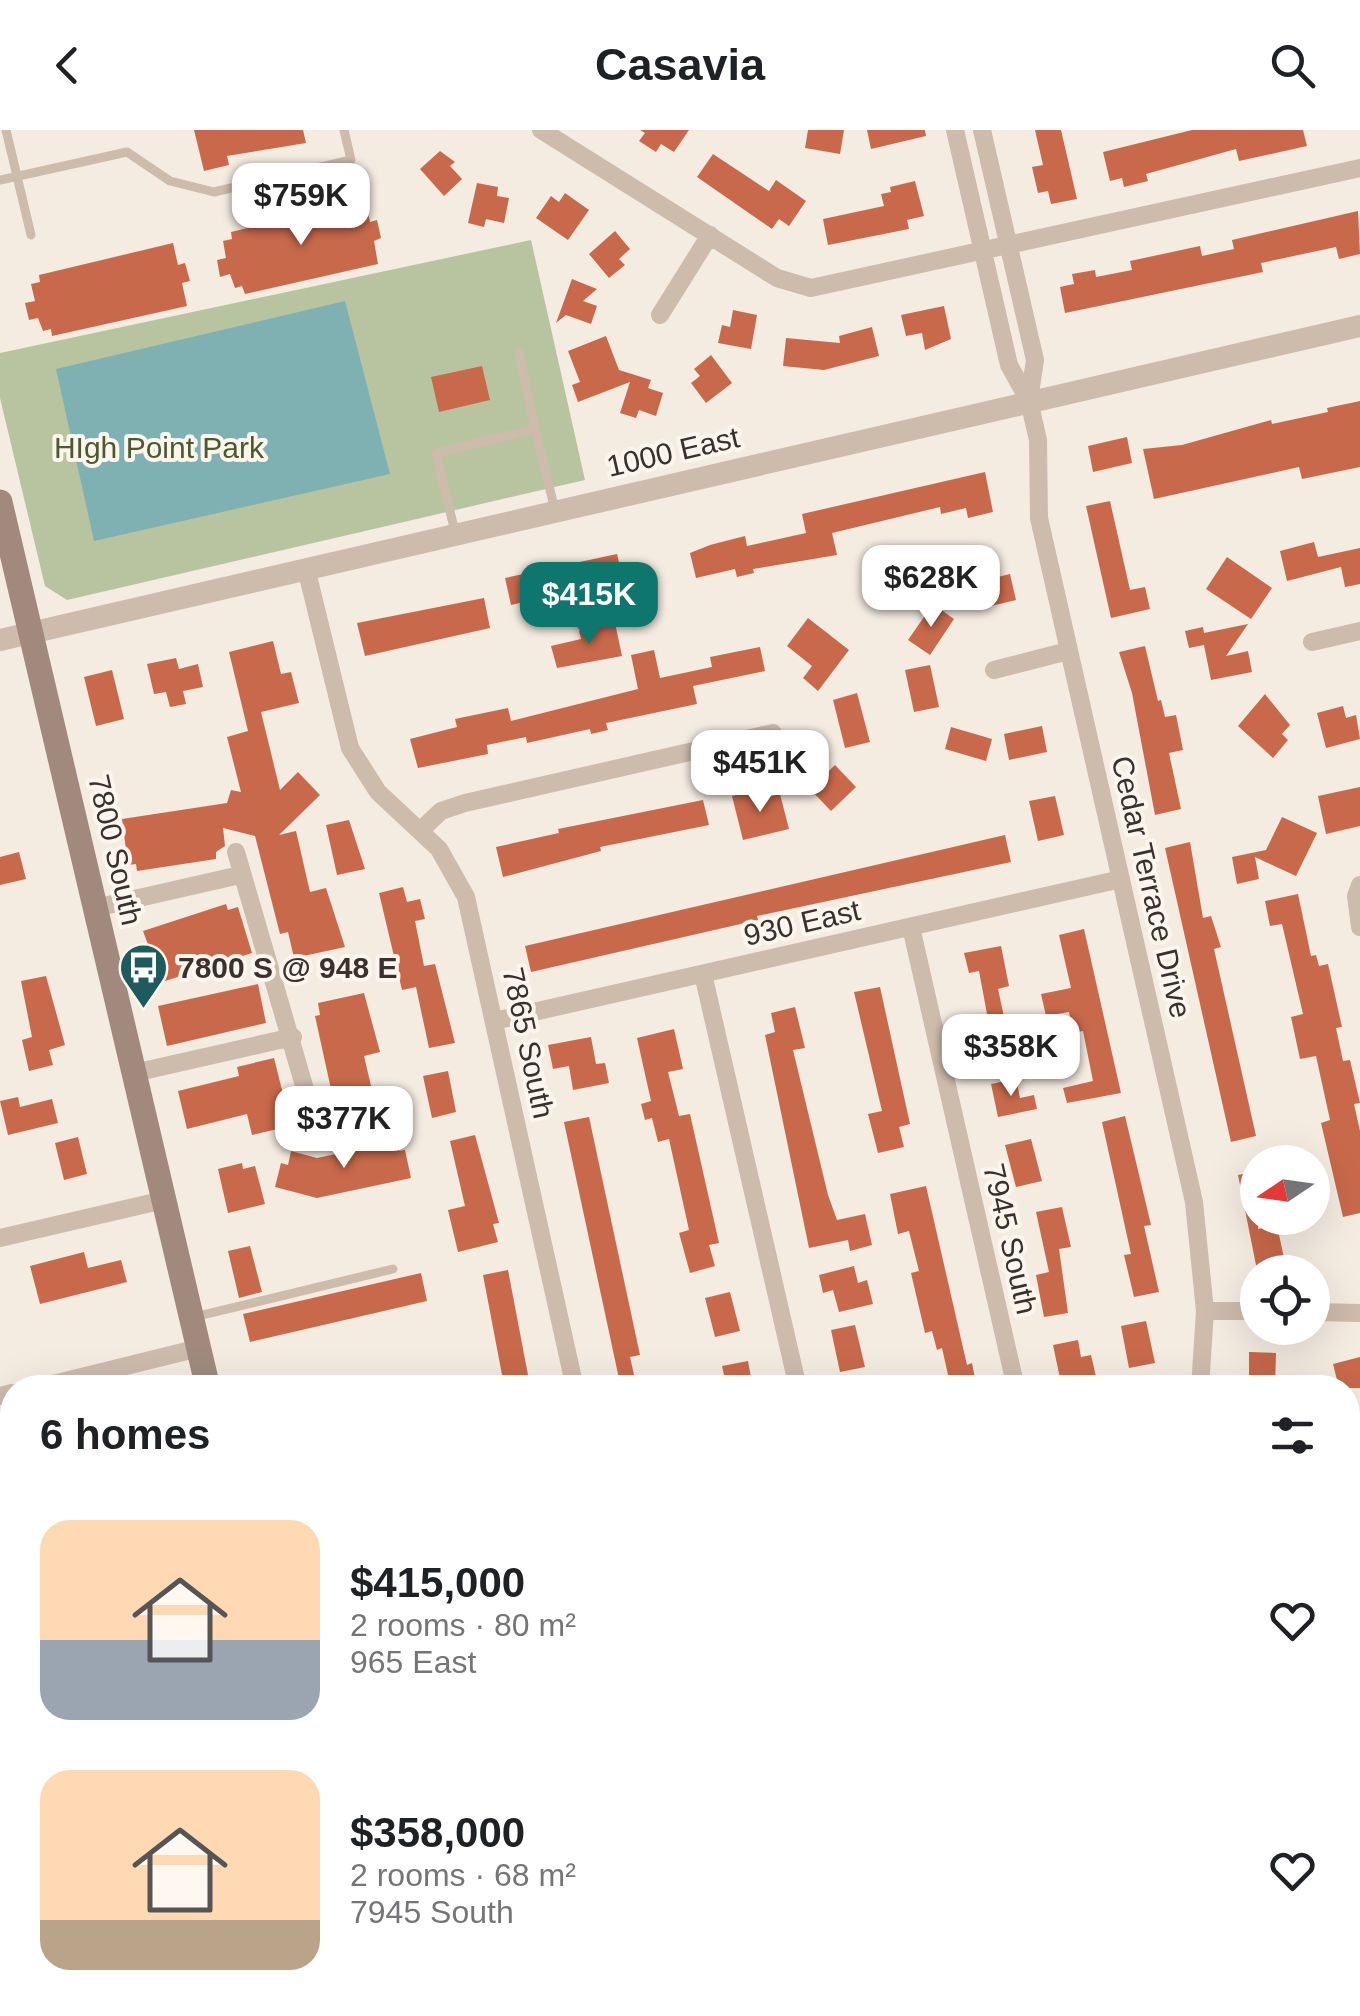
<!DOCTYPE html>
<meta charset="utf-8">
<style>
body{margin:0;font-family:Helvetica,sans-serif;background:#f6f6f6;color:#202124;height:100vh;display:flex;flex-direction:column;font-size:38px;white-space:nowrap}
*{box-sizing:border-box;margin:0}
p{font-size:32px;color:#757577}
.icon{flex:none;width:55px;height:55px;fill:none;stroke:currentColor;stroke-width:2;stroke-linecap:round;stroke-linejoin:round}
.map{position:relative;flex:1;overflow:hidden}
.side{position:absolute;left:0px;top:1245px;width:1360px;height:642px;display:flex;flex-direction:column;background:#fff;border-radius:40px 40px 0 0;box-shadow:0 10px 40px #0002}
.side>*{flex:none}
.needle{width:65px;rotate:257deg}
.controls{position:absolute;left:1240px;top:1015px;display:grid;gap:20px}
.controls a{display:grid;place-items:center;width:90px;height:90px;border-radius:50%;background:#fff;box-shadow:0 10px 40px #0002;font-size:50px}
.price{position:absolute;translate:-50% -85px;padding:0 22px;border-radius:20px;background:#fff;color:#222;font-size:32px;line-height:65px;filter:drop-shadow(0 2px 5px #0008)}
.price::after{content:'';position:absolute;left:50%;top:60px;width:30px;height:22px;margin-left:-15px;background:inherit;clip-path:polygon(0 0,100% 0,50% 100%)}
.price.current{background:#0f766e;color:#fff}
ul{padding:0;list-style:none}
li{display:flex;align-items:center;gap:30px;height:250px;padding:0 40px}
li span{display:grid;place-items:center;flex:none;width:280px;height:200px;border-radius:30px;color:#555}
li>.icon{margin-inline-start:auto}
span .icon{width:120px;height:120px;fill:#fffc;stroke-width:1}
li b{font-size:42px}
h2{display:flex;justify-content:space-between;align-items:center;height:120px;padding:0 40px;font-size:42px}
header{display:flex;justify-content:space-between;align-items:center;height:130px;padding:0 40px;background:#fff;font-size:45px;font-weight:600}
.map>svg:first-child{display:block}
.green{fill:#b8c4a0}
.water{fill:#7fb0b2}
.building{fill:#c8694b}
.lines{fill:none;stroke-linecap:round;stroke-linejoin:round}
.service{stroke:#cdbbac;stroke-width:9}
.minor{stroke:#cdbbac;stroke-width:18}
.tertiary{stroke:#cdbbac;stroke-width:22}
.secondary{stroke:#a18a7d;stroke-width:25}
.labels{text-anchor:middle;stroke-width:8;stroke-linejoin:round;paint-order:stroke}
.park-label{font-size:30px;fill:#4a5a2e;stroke:#fbf5ee}
.street-label{font-size:30px;fill:#3b302b;stroke:#fbf5ee}
.poi-label{font-size:30px;font-weight:bold;fill:#3b302b;stroke:#fbf5ee;text-anchor:start}
</style>
<header><svg class="icon" aria-label="back" viewBox="0 0 24 24"><path d="M15 5l-7 7 7 7"/></svg>Casavia<svg class="icon" aria-label="search" viewBox="0 0 24 24"><circle cx="10" cy="10" r="6"/><path d="M15 15l6 6"/></svg></header>
<div class="map">
<svg width="1360" height="1886" viewBox="0 0 1360 1886">
<rect width="100%" height="100%" fill="#f4ebe1"/>
<!-- green -->
<path class="green" d="M531 110 585 350 67 470 45 456 0 268V223Z"/>
<!-- water -->
<path class="water" d="M345 171 390 344 94 411 56 239Z"/>
<!-- building -->
<path class="building" d="M194 0H303L306 13 227 26 229 35 204 41Z
M640 0H689L674 22 661 14 656 22 639 11 645 3Z
M808 0H844L840 24 805 18Z
M867 0H925L926 6 871 19Z
M1035 0H1061L1077 69 1051 74 1048 61 1038 63 1032 37 1043 35Z
M1192 0H1303L1307 16 1239 31 1236 19 1146 44 1148 51 1124 57 1122 48 1110 51 1103 22Z
M440 21 455 32 450 36 462 49 444 66 420 39Z
M713 24 769 61 776 50 806 71 789 96 779 89 772 99 697 47Z
M915 51 924 86 907 90 909 99 828 115 823 89 884 76 881 64 891 62 890 57Z
M477 53 498 57 497 66 509 68 504 93 486 89 484 97 468 93Z
M565 63 589 80 568 110 536 88 551 66 559 72Z
M365 70 370 92 377 90 381 108 374 111 378 134 245 164 242 156 235 158 230 144 220 147 217 130 226 128 223 111 232 109 231 102Z
M1358 81 1360 124 1339 129 1336 117 1261 133 1263 142 1065 183 1060 157 1074 154 1072 144 1095 140 1096 147 1132 140 1130 131 1200 116 1202 126 1234 119 1232 110Z
M615 101 630 119 619 129 625 135 609 148 589 124Z
M173 113 178 135 185 133 190 151 182 153 187 176 52 206 51 199 43 201 38 188 29 190 25 173 35 171 31 154 40 152 39 145Z
M572 149 597 159 583 171 597 176 591 194 566 185 556 193Z
M944 176 951 209 925 220 922 203 906 206 901 185Z
M733 180 757 185 751 219 718 213 722 195 730 197Z
M872 197 879 226 824 240 783 236 786 208 840 213 839 206Z
M606 206 619 240 651 250 648 258 663 263 656 286 639 280 636 288 620 283 630 252 578 272 572 255 580 252 568 221Z
M711 225 732 253 706 273 691 253 700 246 694 239Z
M482 236 490 270 439 282 431 247Z
M1360 271V337L1302 349 1299 337 1154 369 1143 319 1182 315 1271 290 1272 294 1328 282 1327 278Z
M1127 307 1132 333 1093 342 1088 316Z
M985 342 993 382 968 388 966 378 941 384 940 377 832 403 837 425 753 439 754 443 737 447 735 439 696 448 690 423 710 415 745 406 747 416 806 403 802 384Z
M1110 371 1130 460 1145 457 1150 479 1111 488 1086 376Z
M1314 412 1318 427 1360 418V454L1345 457 1341 437 1287 451 1280 421Z
M617 424 623 449 540 468 542 476 525 480 524 472 511 475 505 448Z
M1227 427 1272 458 1251 489 1206 459Z
M1010 444 1016 470 975 480 969 454Z
M484 468 490 498 365 526 357 493Z
M933 474 954 489 930 525 908 510Z
M808 488 849 520 818 561 803 548 812 536 787 516Z
M615 493 622 526 557 538 551 516 581 509 579 501Z
M1248 494 1226 526 1248 521 1252 542 1211 550 1204 515 1189 518 1185 501 1203 497 1204 503Z
M273 511 281 544 291 542 299 573 261 582 280 660 298 642 320 665 279 705 296 701 310 762 326 758 345 817 294 828 288 802 280 804 255 706 223 698 225 716 216 722V729L137 741 136 734 128 735 122 689 227 673 231 660 241 662 227 607 248 601 229 522Z
M1145 516 1158 571 1161 570 1165 587 1176 585 1183 620 1169 623 1181 679 1155 685 1132 563 1119 522Z
M760 517 765 541 693 556 697 574 606 593 608 600 591 604 590 599 527 613 526 607 487 615 488 624 418 638 410 609 457 597 455 589 508 578 511 591 638 559 631 525 654 520 660 548 712 537 710 527Z
M176 528 179 539 198 534 203 557 183 561 186 574 170 577 166 562 154 564 147 534Z
M930 535 939 577 914 582 905 540Z
M112 540 124 589 96 596 84 547Z
M857 563 870 612 845 618 833 570Z
M1265 564 1290 595 1282 604 1288 610 1273 628 1238 596Z
M1343 576 1346 588 1356 585 1360 609 1326 618 1317 583Z
M1042 596 1047 622 1009 630 1004 604Z
M951 597 992 609 986 631 945 619Z
M835 635 856 657 831 681 810 659Z
M1360 657V696L1326 704 1318 666Z
M754 661 756 670 780 664 789 699 743 710 732 666Z
M1055 666 1064 705 1038 711 1029 671Z
M703 670 709 695 600 717 601 721 503 747 496 717 559 703 558 699Z
M1282 687 1317 703 1296 746 1255 727 1259 749 1237 754 1232 727 1266 720Z
M349 690 365 739 337 745 326 695Z
M1005 705 1011 732 757 786 758 790 531 842 525 816Z
M1190 712 1203 788 1211 786 1221 817 1214 819 1256 1006 1231 1012 1165 718Z
M19 722 26 749 0 755V727Z
M403 757 407 772 420 769 425 789 415 791 424 836 435 834 455 913 429 918 416 857 402 860 379 763Z
M1298 764 1311 826 1316 825 1319 836 1328 834 1342 897 1336 898 1343 931 1350 930 1360 973 1354 974 1360 1001V1083L1343 1087 1321 993 1330 990 1316 926 1300 929 1291 887 1303 884 1282 794 1270 796 1265 771Z
M226 774 228 780 238 777 252 823 162 852 143 801Z
M1084 799 1121 963 1067 973 1063 958 1093 951 1083 901 1073 903 1069 882 1046 886 1041 864 1071 858 1059 805Z
M1001 816 1009 856 998 859 1011 919 983 925 975 886 987 884 979 841 969 843 964 823Z
M46 846 65 915 49 920 53 935 29 941 22 910 32 907 21 851Z
M258 854 266 893 167 916 158 876Z
M880 857 910 994 899 997 904 1017 878 1023 868 984 882 981 854 862Z
M364 863 380 922 364 926 376 977 336 982 315 886 320 885 318 873Z
M795 877 805 918 793 920 828 1065 837 1090 865 1084 872 1115 850 1121 848 1110 809 1118 765 905 775 902 771 883Z
M674 899 683 939 668 942 679 986 690 984 719 1113 709 1115 715 1136 690 1143 679 1103 689 1100 669 1009 658 1012 652 988 645 990 641 974 651 971 637 908Z
M591 907 596 934 605 933 609 953 573 960 569 936 553 939 548 915Z
M274 928 291 996 252 1005 247 984 187 999 178 961 239 946 237 937Z
M448 941 456 982 432 988 423 946Z
M1016 949 1020 968 1034 965 1037 979 998 987 991 954Z
M18 967 20 977 52 969 58 993 8 1005 0 971Z
M1125 986 1151 1095 1144 1096 1159 1162 1134 1167 1124 1125 1131 1124 1102 992Z
M589 987 640 1225 630 1227 637 1258H621L564 992Z
M475 1005 499 1093 493 1094 498 1112 458 1122 448 1080 465 1076 450 1011Z
M78 1007 87 1044 64 1050 55 1013Z
M1031 1009 1042 1051 1016 1057 1005 1015Z
M397 1011 399 1021 405 1020 411 1048 317 1068 275 1057 281 1033 288 1035 291 1021 317 1028Z
M242 1033 243 1039 255 1036 265 1074 228 1083 218 1039Z
M1258 1041V1099L1277 1095 1285 1133 1257 1140 1238 1045Z
M926 1056 967 1235 972 1233 977 1258H951L942 1218 937 1220 932 1201 925 1203 911 1143 919 1141 909 1101 898 1104 890 1064Z
M1062 1077 1071 1117 1059 1119 1068 1183 1044 1187 1036 1145 1049 1142 1036 1082Z
M250 1116 262 1162 239 1168 228 1121Z
M84 1122 88 1138 121 1130 127 1152 40 1174 30 1136Z
M854 1136 858 1153 867 1150 873 1174 839 1182 833 1160 823 1163 819 1145Z
M508 1140 528 1245 503 1250 483 1145Z
M421 1143 427 1171 250 1212 243 1184Z
M730 1162 740 1201 715 1207 705 1168Z
M1146 1191 1155 1233 1129 1238 1121 1196Z
M855 1195 865 1237 840 1242 831 1200Z
M1078 1210 1081 1227 1091 1225 1097 1251 1062 1258 1053 1215Z
M1249 1222 1276 1223 1275 1258H1249Z
M1360 1227V1258H1339L1333 1234Z
M748 1231 753 1258H727L722 1236Z"/>
<g class="lines">
<!-- service -->
<path class="service" d="M6 0 31 105
M0 50 127 22 170 51 214 62 351 30 344 0
M519 223 535 299
M455 402 436 323 535 299 555 380
M194 1187 393 1139
M14 1886 62 1875"/>
<!-- minor -->
<path class="minor" d="M541 0 777 148 811 158 1360 38
M955 0 1009 235 1029 271 1038 310 1039 388 1194 1072 1205 1181 1200 1258
M982 0 1035 230 1029 270
M660 185 710 105
M306 438 350 618 378 662 439 719 466 767 575 1258
M1312 512 1360 501
M994 540 1068 521
M421 700 441 681 465 673 773 603
M236 722 314 990 330 999 401 985
M1360 755 1356 766 1360 797
M95 778 240 745
M911 797 1016 1258
M703 844 798 1258
M494 891 1121 749
M134 943 293 907
M0 1108 164 1070
M1205 1181H1258
M1312 1182 1360 1183
M37 1258 199 1218
M0 1266 12 1263
M1348 1523 1360 1516
M1348 1612 1360 1634
M0 1685 12 1674
M66 1875 69 1886
M718 1875 720 1886
M934 1875 937 1886"/>
<!-- tertiary -->
<path class="tertiary" d="M0 510 1360 196"/>
<!-- secondary -->
<path class="secondary" d="M0 372 208 1258
M354 1875 356 1886"/>
</g>
<!-- icons -->
<defs>
<symbol id="bus-pin" viewBox="-11 -11 22 30"><path d="M0 17L-7.5 6A9.5 9.5 0 1 1 7.5 6Z" fill="#1f5a5e" stroke="#fbf5ee"/><path d="M-5-6H5V4H4V6H2V4H-2V6H-4V4H-5ZM-3.5-4V0h7V-4ZM-3.5 1.2v1.5H-2V1.2ZM2 1.2v1.5H3.5V1.2Z" fill="#fff"/></symbol>
</defs>
<g fill-rule="evenodd">
<use href="#bus-pin" x="116" y="810" width="55" height="75"/>
</g>
<g class="labels">
<!-- park labels -->
<g class="park-label">
<text x="159" y="328">HIgh Point Park</text>
</g>
<!-- street labels -->
<g class="street-label">
<text transform="translate(673 322) rotate(-13)" y="10">1000 East</text>
<text transform="translate(115 720) rotate(77)" y="10">7800 South</text>
<text transform="translate(1151 757) rotate(77)" y="10">Cedar Terrace Drive</text>
<text transform="translate(802 793) rotate(-13)" y="10">930 East</text>
<text transform="translate(528 913) rotate(78)" y="10">7865 South</text>
<text transform="translate(1010 1109) rotate(77)" y="10">7945 South</text>
</g>
<!-- poi labels -->
<g class="poi-label">
<text x="178" y="848">7800 S @ 948 E</text>
</g>
</g>
</svg>
<div class="controls">
<a><svg class="needle" viewBox="-14 -14 28 28"><path d="M0-13l5 13h-10z" fill="#e53935"/><path d="M0 13l5-13h-10z" fill="#757577"/></svg></a>
<a><svg class="icon" aria-label="locate" viewBox="0 0 24 24"><circle cx="12" cy="12" r="6"/><path d="M12 2v4M12 18v4M2 12h4M18 12h4"/></svg></a>
</div>
<b class="price" style="left:301px;top:118px">$759K</b>
<b class="price" style="left:931px;top:500px">$628K</b>
<b class="price current" style="left:589px;top:517px">$415K</b>
<b class="price" style="left:760px;top:685px">$451K</b>
<b class="price" style="left:1011px;top:969px">$358K</b>
<b class="price" style="left:344px;top:1041px">$377K</b>
<section class="side">
<h2>6 homes<svg class="icon" aria-label="filters" viewBox="0 0 24 24"><path d="M4 7h16M4 17h16"/><circle cx="9" cy="7" r="2"/><circle cx="15" cy="17" r="2"/></svg></h2>
<ul>
<li><span style="background:linear-gradient(#ffd9b3 60%,#9aa5b1 0)"><svg class="icon" aria-label="home" viewBox="0 0 24 24"><path d="M3 11l9-7 9 7M6 9v11h12V9"/></svg></span><div><b>$415,000</b><p>2 rooms · 80 m²</p><p>965 East</p></div><svg class="icon" aria-label="heart" viewBox="0 0 24 24"><path d="M12 20l-8-8c-3-5 5-10 8-4 3-6 11-1 8 4z"/></svg></li>
<li><span style="background:linear-gradient(#ffd9b3 75%,#b9a48a 0)"><svg class="icon" aria-label="home" viewBox="0 0 24 24"><path d="M3 11l9-7 9 7M6 9v11h12V9"/></svg></span><div><b>$358,000</b><p>2 rooms · 68 m²</p><p>7945 South</p></div><svg class="icon" aria-label="heart" viewBox="0 0 24 24"><path d="M12 20l-8-8c-3-5 5-10 8-4 3-6 11-1 8 4z"/></svg></li>
</ul>
</section>
</div>
